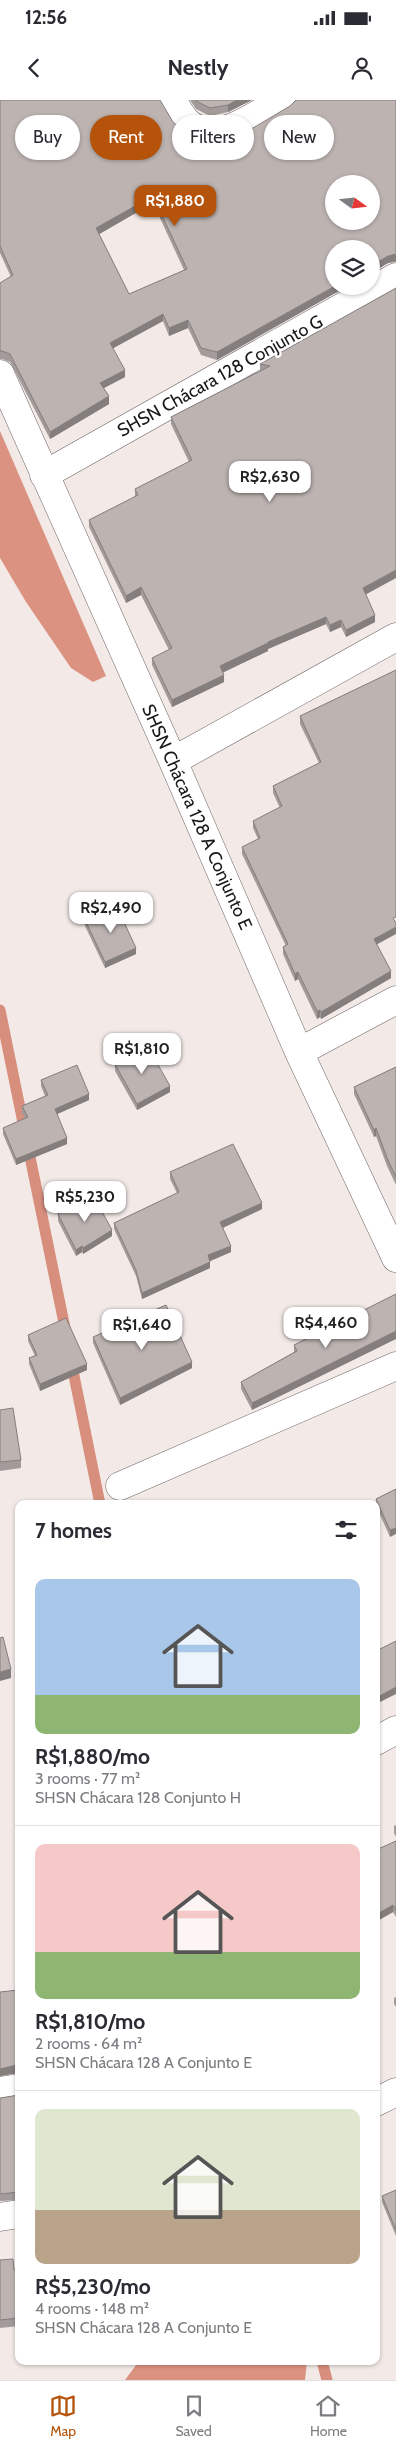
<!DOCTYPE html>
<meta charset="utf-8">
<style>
body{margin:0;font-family:Cabin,sans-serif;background:#f7f7f7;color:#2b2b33;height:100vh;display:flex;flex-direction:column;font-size:19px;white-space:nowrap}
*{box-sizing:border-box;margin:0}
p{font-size:16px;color:#7c7c81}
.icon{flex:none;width:28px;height:28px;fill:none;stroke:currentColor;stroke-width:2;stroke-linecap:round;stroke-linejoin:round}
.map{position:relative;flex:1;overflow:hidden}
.panel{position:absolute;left:15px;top:1400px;width:365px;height:865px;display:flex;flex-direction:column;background:#fff;border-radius:10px;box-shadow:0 1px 4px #0004}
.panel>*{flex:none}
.guide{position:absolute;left:15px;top:15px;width:366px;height:45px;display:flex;gap:10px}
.needle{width:32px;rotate:105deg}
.controls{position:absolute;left:325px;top:75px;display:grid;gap:10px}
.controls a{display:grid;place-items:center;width:55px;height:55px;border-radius:50%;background:#fff;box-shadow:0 1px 4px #0004;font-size:25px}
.price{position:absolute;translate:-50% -42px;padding:0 11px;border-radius:10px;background:#fff;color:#222;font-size:16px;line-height:32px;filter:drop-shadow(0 1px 2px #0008)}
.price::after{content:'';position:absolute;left:50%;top:30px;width:15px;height:11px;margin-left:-8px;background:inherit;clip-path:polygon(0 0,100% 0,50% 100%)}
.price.on{background:#b45309;color:#fff}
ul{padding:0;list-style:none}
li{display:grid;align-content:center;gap:10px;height:265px;padding:0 20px}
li+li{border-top:1px solid #e1e1e2}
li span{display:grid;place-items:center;height:155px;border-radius:10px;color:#555}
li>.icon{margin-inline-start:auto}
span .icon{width:90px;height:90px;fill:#fffc;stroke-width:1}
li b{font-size:21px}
h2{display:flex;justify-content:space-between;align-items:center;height:60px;padding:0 20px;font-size:21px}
.pill{padding:0 18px;border-radius:22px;background:#fff;box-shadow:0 1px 4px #0004;font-size:18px;line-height:45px}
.pill.on{background:#b45309;color:#fff}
.status{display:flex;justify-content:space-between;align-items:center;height:35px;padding:0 25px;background:#fff;direction:ltr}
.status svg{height:14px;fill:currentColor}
header{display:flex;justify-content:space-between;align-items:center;height:65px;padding:0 20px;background:#fff;font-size:22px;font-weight:700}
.tab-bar{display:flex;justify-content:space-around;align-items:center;height:70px;border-top:1px solid #e1e1e2;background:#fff;font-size:14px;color:#7c7c81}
.tab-bar a{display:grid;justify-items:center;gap:2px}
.tab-bar .on{color:#b45309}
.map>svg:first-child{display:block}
.forest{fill:#dc9280}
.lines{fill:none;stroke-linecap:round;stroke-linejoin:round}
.stream{stroke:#d88e7d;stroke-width:11}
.minor-casing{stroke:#6f6766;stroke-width:29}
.minor{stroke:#fff;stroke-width:28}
.wall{fill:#a39b99;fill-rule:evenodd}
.shaded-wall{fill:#847e7d}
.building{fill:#bdb4b2;stroke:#847e7d;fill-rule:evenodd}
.labels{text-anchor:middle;stroke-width:4.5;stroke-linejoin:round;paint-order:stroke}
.street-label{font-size:18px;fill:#1a1817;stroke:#fff}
</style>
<div class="status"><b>12:56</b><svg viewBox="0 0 49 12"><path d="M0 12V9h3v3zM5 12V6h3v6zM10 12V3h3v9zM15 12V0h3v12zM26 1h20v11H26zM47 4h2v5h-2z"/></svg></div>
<header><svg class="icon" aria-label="back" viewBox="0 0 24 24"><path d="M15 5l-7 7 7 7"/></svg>Nestly<svg class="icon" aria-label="person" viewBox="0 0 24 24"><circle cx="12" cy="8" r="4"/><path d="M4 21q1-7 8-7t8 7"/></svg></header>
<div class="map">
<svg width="396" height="2280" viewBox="0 0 396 2280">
<rect width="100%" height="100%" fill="#f3eae8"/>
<!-- forest -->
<path class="forest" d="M0 331 106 576 93 582 71 568 26 502 0 458Z
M139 2261H307L305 2280H125Z"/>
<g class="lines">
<!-- stream -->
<path class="stream" d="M0 910 66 1233
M71 1261 100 1404
M322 2261 327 2280"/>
<defs>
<path id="minor" d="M172 0C176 6 180 14 185 20 213 50 254 15 282 0
M0 274 173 661 299 952 396 1158
M44 375 396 177
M173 661 396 537
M299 952 396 900
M120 1386 396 1266
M376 1641 396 1630
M0 1991 19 1988
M376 2002 396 1992
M0 2117 19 2114"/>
</defs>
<!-- minor casing -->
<use href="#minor" class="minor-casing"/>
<!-- minor -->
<use href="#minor" class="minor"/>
</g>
<!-- wall -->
<path class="wall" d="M0 0 173 22 187 34 204 39H222L396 0V162L388 163 371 173V149L217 260 201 255 188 228 169 236 163 221 113 248 125 277 104 288 109 304 50 339 10 262 2 259H0V183L11 177 0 153ZM153 103 184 170 129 194 99 134Z
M190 0H252L228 12 210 16 196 9Z
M396 188 365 494 375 522 346 537 341 527 330 532 326 524 268 549V551L223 572 224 582 172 607 152 565V558L169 550 141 495 126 503 89 427V420L135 397V389L189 362 171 324V317L260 271V264Z
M396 570 377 845 391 878 321 919 320 917 317 919 298 879 295 881 283 854V847L286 846 242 754V747L258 739 253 728V721L280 708 273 693V686L319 663 300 624V616Z
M85 820 136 854 105 868 85 826Z
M115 964 170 992 137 1010 115 971Z
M396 967V1085L387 1066 376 1036 374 1037 354 994V987Z
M41 980 89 1000 57 1014 67 1044 16 1065 3 1034V1028L25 1018 22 1013V1006L45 996 41 986Z
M170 1072 262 1109 223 1128 231 1152 210 1161V1168L142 1199 136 1176 114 1129V1123L177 1093 170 1079Z
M58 1114 112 1136 83 1154 82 1152 76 1156 58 1121Z
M396 1194 252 1310 241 1289V1282L294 1252V1245Z
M28 1235 87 1270 40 1291 29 1264V1258L35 1256 28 1241Z
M93 1237 192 1268 120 1305 93 1243Z
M0 1310 21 1360V1368L0 1371Z
M396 1389 390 1437 376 1406V1399Z
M396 1725V1737L394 1733V1726Z
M396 1741V1817L393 1812 379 1820 376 1813V1750Z
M19 1876V1973H17L0 1976V1892L17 1890Z
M396 1897V1907L394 1904V1898Z
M19 1995V2100L0 2101V1998Z
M396 2090V2136L382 2102V2096Z
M0 2160 14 2169 19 2168V2226L0 2228Z"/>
<!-- shaded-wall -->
<path class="shaded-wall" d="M237 0H252L228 12V5Z
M153 96V103L96 136V128Z
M396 154V161L388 163 371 173V166L388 156Z
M335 186H348L217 260V252Z
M163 214V221L110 250V243Z
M188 220V228L169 236V228Z
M125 270V277L100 290V283Z
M109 296V304L50 339V332Z
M396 470V478L363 496V488Z
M141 487V495L126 503V496Z
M375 515V522L346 537V530Z
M326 517V524L268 549V551L220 574V566L268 542Z
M341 520V527L330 532V525Z
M224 575V582L172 607V600Z
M396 827V834L374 846V839Z
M136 848V854L105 868V862Z
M391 871V878L321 919V912Z
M298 872V879L295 881V874Z
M320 910V917L317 919V911Z
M170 986V992L137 1010V1004Z
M89 994V1000L55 1015V1009Z
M376 1028V1036L374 1037V1030Z
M67 1038V1044L16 1065V1059Z
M262 1103V1109L220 1129V1122Z
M112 1130V1136L83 1154V1148Z
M82 1146V1152L76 1156V1150Z
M231 1146V1152L208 1162V1155Z
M210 1162V1168L142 1199V1193Z
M396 1231V1239L252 1310V1303Z
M192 1262V1268L120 1305V1298Z
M87 1264V1270L40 1291V1284Z
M396 1428V1434L390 1437V1430Z
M11 1569V1578L0 1581V1572Z
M396 1587V1594L376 1604V1598Z
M393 1805V1812L379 1820V1813Z
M17 1965V1973L0 1976V1969Z"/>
<!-- building -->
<path class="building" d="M0 0H160L173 22 187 34 204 39H222L253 28 290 6 296 0H396V154L388 156 371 166V149H334V186H335L217 252 201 248 188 220 169 228 163 214 110 243 125 270 100 283 109 296 50 332 10 254 2 251H0V183L13 175 0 146ZM334 84H371V121H334ZM153 96 187 169 129 194 96 128Z
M195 0H237L228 5 210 8 196 1Z
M396 188V470L363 488 375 515 346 530 341 520 330 525 326 517 268 542V543L220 566 224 575 172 600 152 558 172 548 141 487 126 496 89 420 138 395 135 389 192 360 171 317 270 266 260 264Z
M396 570V817L393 818 396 823V827L374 839 391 871 321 912 320 910 317 911 298 872 295 874 283 847 288 844 242 747 260 738 253 721 282 706 273 686 321 662 300 616Z
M116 805 136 848 105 862 85 820Z
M148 947 170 986 137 1004 115 964Z
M77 965 89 994 55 1009 67 1038 16 1059 3 1028 28 1017 22 1006 48 995 41 980Z
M396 967V1077L387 1058 376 1028 374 1030 354 987Z
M233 1044 262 1103 220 1122 231 1146 208 1155 210 1162 142 1193 136 1170 114 1123 179 1092 170 1072Z
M93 1095 112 1130 83 1148 82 1146 76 1150 58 1114Z
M396 1194V1231L252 1303 241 1282 297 1251 294 1245Z
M166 1205 192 1262 120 1298 93 1237Z
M66 1218 87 1264 40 1284 29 1258 37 1255 28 1235Z
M13 1308 21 1360 0 1362V1310Z
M396 1389V1428L390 1430 376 1399Z
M3 1537 11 1569 0 1572V1538Z
M396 1541V1587L376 1598V1551Z
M396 1741V1810L393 1805 379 1813 376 1806V1750Z
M19 1876V1965H17L0 1969V1892L18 1890 17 1877Z
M19 1995V2092L0 2094V1998Z
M396 2090V2130L382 2096Z
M13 2159 14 2169 19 2168V2218L0 2220V2160Z"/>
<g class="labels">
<!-- street labels -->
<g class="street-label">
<text transform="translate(220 276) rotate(-29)" y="6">SHSN Chácara 128 Conjunto G</text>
<text transform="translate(197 717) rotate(66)" y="6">SHSN Chácara 128 A Conjunto E</text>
</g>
</g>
</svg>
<div class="controls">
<a><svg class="needle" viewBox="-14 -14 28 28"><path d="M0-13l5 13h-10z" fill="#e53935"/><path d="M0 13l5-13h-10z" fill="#7c7c81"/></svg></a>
<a><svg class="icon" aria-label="layers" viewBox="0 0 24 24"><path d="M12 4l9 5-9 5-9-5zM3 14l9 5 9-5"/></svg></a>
</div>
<b class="price on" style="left:175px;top:127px">R$1,880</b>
<b class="price" style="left:270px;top:403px">R$2,630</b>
<b class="price" style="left:111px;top:834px">R$2,490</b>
<b class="price" style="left:142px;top:975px">R$1,810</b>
<b class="price" style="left:85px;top:1123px">R$5,230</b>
<b class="price" style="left:326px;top:1249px">R$4,460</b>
<b class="price" style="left:142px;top:1251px">R$1,640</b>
<div class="guide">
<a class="pill">Buy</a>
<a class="pill on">Rent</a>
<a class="pill">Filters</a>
<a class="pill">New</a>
</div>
<section class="panel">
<h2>7 homes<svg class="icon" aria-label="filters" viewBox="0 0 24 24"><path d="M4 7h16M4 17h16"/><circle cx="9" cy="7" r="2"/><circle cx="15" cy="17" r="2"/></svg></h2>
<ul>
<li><span style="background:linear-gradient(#a9c7e8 75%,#8fb573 0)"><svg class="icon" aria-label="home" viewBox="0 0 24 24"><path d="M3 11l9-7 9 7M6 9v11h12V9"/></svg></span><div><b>R$1,880/mo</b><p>3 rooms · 77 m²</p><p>SHSN Chácara 128 Conjunto H</p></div></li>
<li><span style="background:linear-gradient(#f6c9c9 70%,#8fb573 0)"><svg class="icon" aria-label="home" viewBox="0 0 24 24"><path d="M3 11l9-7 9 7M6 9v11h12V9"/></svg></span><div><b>R$1,810/mo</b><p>2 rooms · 64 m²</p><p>SHSN Chácara 128 A Conjunto E</p></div></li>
<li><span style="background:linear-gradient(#dfe7d0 65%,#b9a48a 0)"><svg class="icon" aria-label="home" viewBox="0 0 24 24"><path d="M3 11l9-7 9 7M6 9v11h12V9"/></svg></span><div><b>R$5,230/mo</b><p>4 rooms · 148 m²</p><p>SHSN Chácara 128 A Conjunto E</p></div></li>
</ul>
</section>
</div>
<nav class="tab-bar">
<a class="on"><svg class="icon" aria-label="map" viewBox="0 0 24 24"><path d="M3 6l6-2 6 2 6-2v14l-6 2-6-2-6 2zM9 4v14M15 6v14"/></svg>Map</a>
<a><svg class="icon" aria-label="saved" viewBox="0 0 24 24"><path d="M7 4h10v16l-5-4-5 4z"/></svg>Saved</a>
<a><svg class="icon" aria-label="home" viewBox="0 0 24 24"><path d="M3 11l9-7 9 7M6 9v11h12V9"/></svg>Home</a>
</nav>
